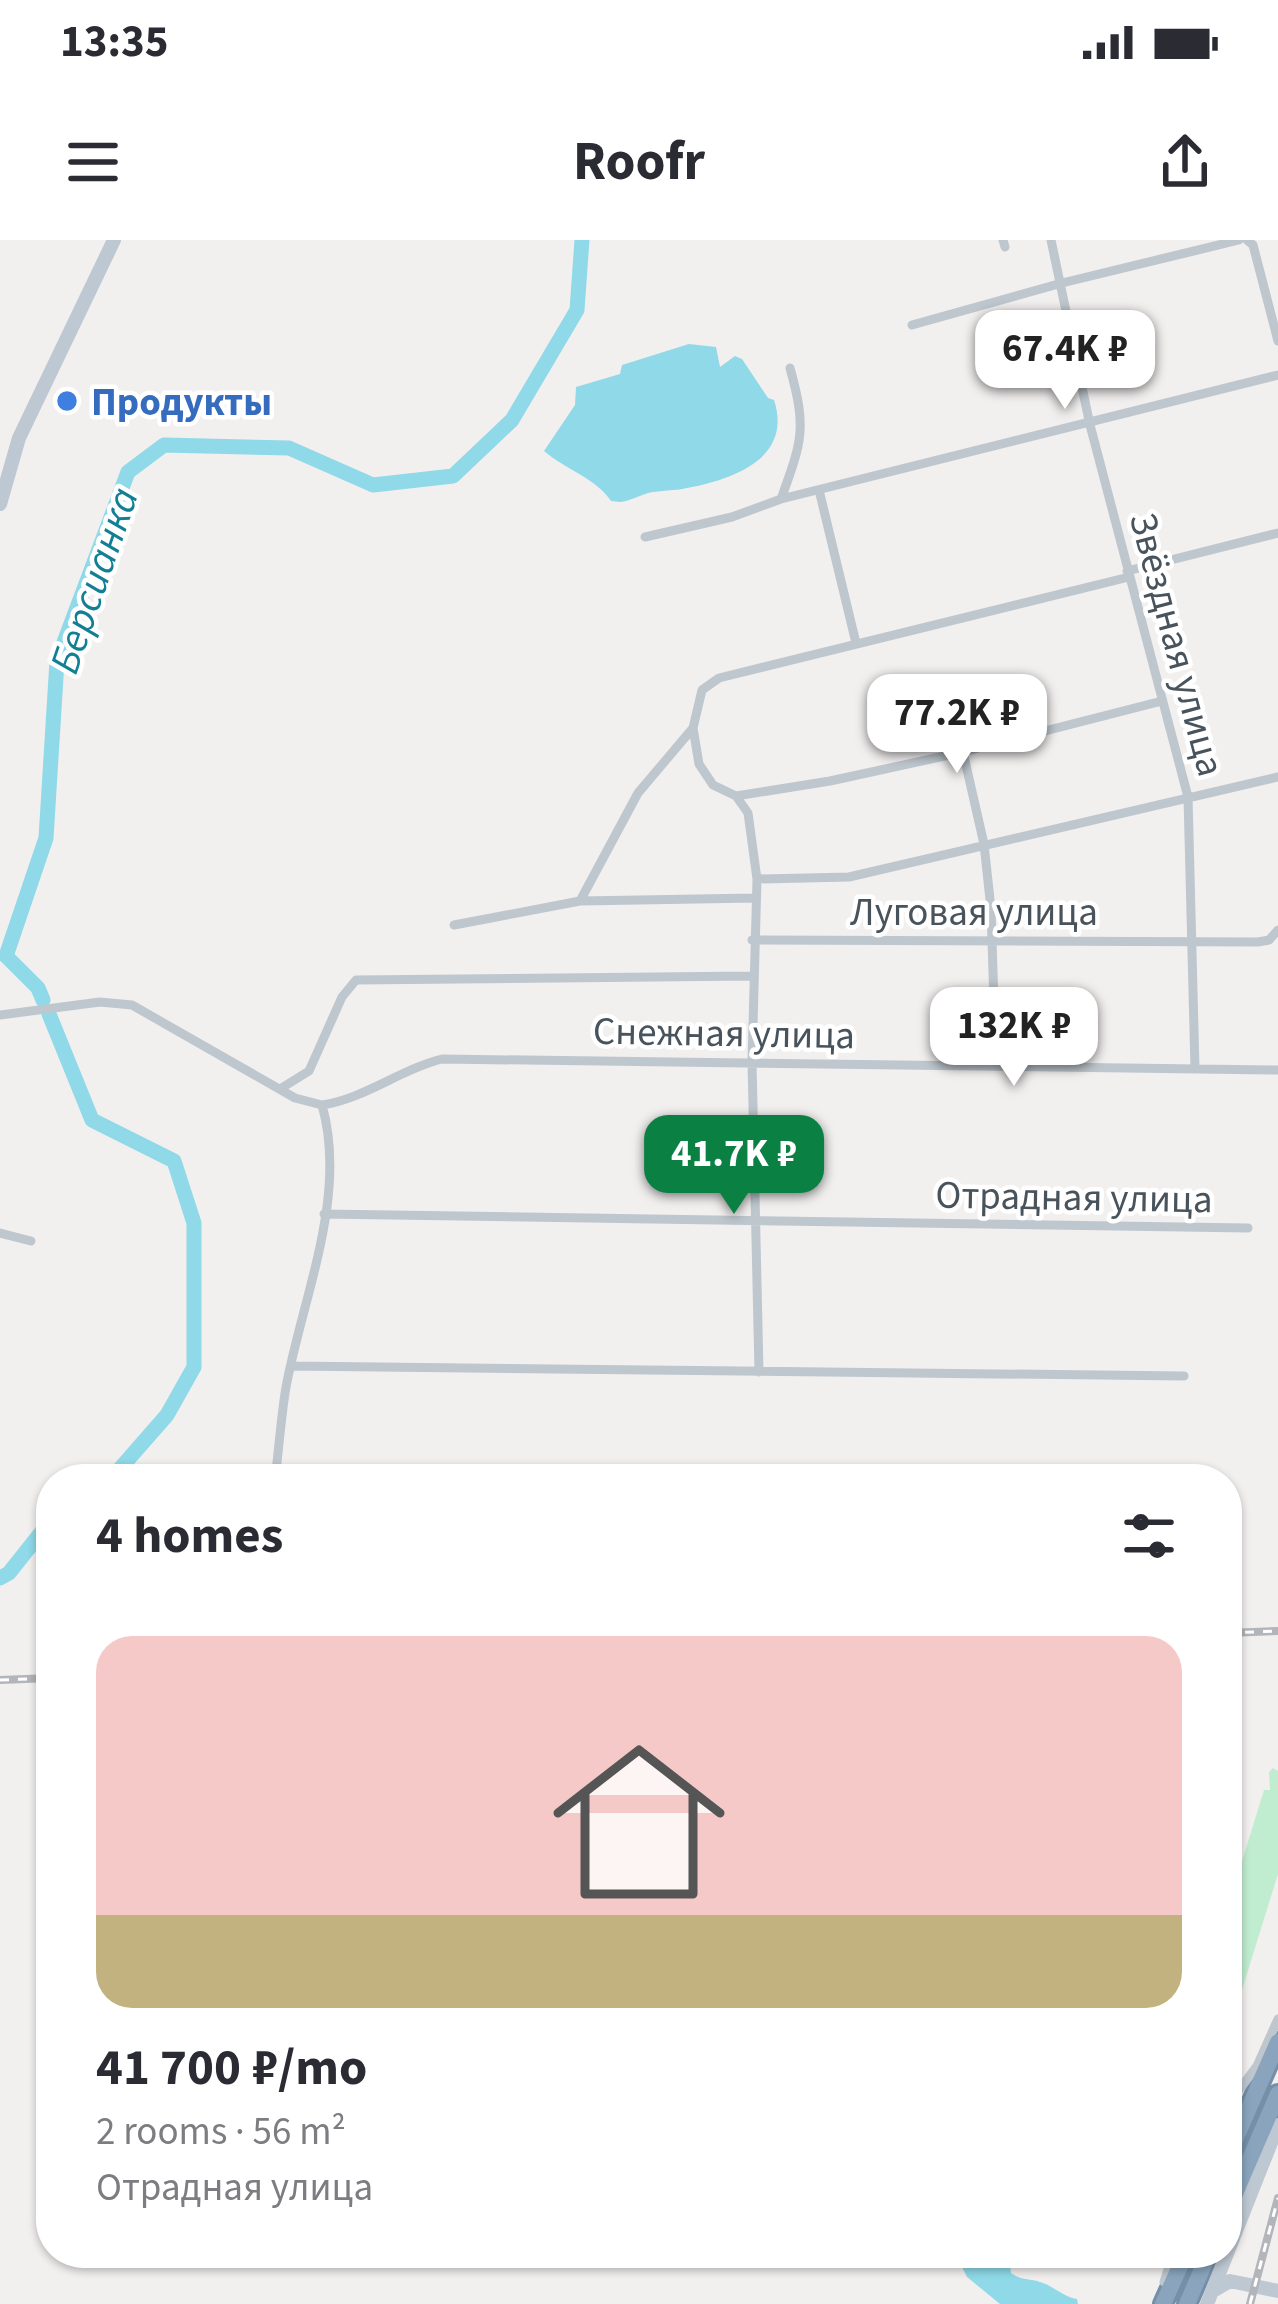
<!DOCTYPE html>
<meta charset="utf-8">
<style>
body{margin:0;font-family:"Source Sans 3",sans-serif;background:#f7f7f7;color:#2b2b33;height:100vh;display:flex;flex-direction:column;font-size:45px;white-space:nowrap}
*{box-sizing:border-box;margin:0}
p{font-size:39px;color:#7c7c81}
.icon{flex:none;width:66px;height:66px;fill:none;stroke:currentColor;stroke-width:2;stroke-linecap:round;stroke-linejoin:round}
.map{position:relative;flex:1;overflow:hidden}
.details{position:absolute;left:36px;top:1224px;width:1206px;height:804px;display:flex;flex-direction:column;background:#fff;border-radius:48px;box-shadow:0 3px 9px #0004}
.details>*{flex:none}
.price{position:absolute;translate:-50% -102px;padding:0 27px;border-radius:24px;background:#fff;color:#222;font-size:39px;line-height:78px;filter:drop-shadow(0 3px 6px #0008)}
.price::after{content:'';position:absolute;left:50%;top:72px;width:36px;height:27px;margin-left:-18px;background:inherit;clip-path:polygon(0 0,100% 0,50% 100%)}
.price.on{background:#0b8043;color:#fff}
ul{padding:0;list-style:none}
li{display:grid;align-content:center;gap:24px;height:636px;padding:0 60px}
li+li{border-top:3px solid #e1e1e2}
li span{display:grid;place-items:center;height:372px;border-radius:36px;color:#555}
li>.icon{margin-inline-start:auto}
span .icon{width:216px;height:216px;fill:#fffc;stroke-width:1}
li b{font-size:51px}
h2{display:flex;justify-content:space-between;align-items:center;height:144px;padding:0 60px;font-size:51px}
.status{display:flex;justify-content:space-between;align-items:center;height:84px;padding:0 60px;background:#fff;direction:ltr}
.status svg{height:33px;fill:currentColor}
header{display:flex;justify-content:space-between;align-items:center;height:156px;padding:0 60px;background:#fff;font-size:54px;font-weight:700}
.map>svg:first-child{display:block}
.green{fill:#c0edd0}
.water{fill:#8fd9e8}
.lines{fill:none;stroke-linecap:round;stroke-linejoin:round}
.river{stroke:#8fd9e8;stroke-width:15}
.highway-casing{stroke:#758fa8;stroke-width:22}
.street{stroke:#bec7ce;stroke-width:9}
.secondary{stroke:#bec8d2;stroke-width:14}
.highway{stroke:#89a4bc;stroke-width:16}
.rail-casing{stroke:#b2b5b9;stroke-width:8}
.rail{stroke:#fff;stroke-width:3;stroke-dasharray:9;stroke-linecap:butt}
.shop-dot{fill:#3f7fe0;stroke:#fff;stroke-width:4.5}
.labels{text-anchor:middle;stroke-width:9;stroke-linejoin:round;paint-order:stroke}
.shop-label{font-size:39px;font-weight:bold;fill:#366cbe;stroke:#fff;text-anchor:start}
.street-label{font-size:39px;fill:#48535c;stroke:#fff}
.water-label{font-size:42px;font-style:italic;fill:#137f95;stroke:#fff}
</style>
<div class="status"><b>13:35</b><svg viewBox="0 0 49 12"><path d="M0 12V9h3v3zM5 12V6h3v6zM10 12V3h3v9zM15 12V0h3v12zM26 1h20v11H26zM47 4h2v5h-2z"/></svg></div>
<header><svg class="icon" aria-label="menu" viewBox="0 0 24 24"><path d="M4 6h16M4 12h16M4 18h16"/></svg>Roofr<svg class="icon" aria-label="share" viewBox="0 0 24 24"><path d="M12 15V3M7 8l5-5 5 5M5 13v7h14v-7"/></svg></header>
<div class="map">
<svg width="1278" height="2064" viewBox="0 0 1278 2064">
<rect width="100%" height="100%" fill="#f2efef"/>
<!-- green -->
<path class="green" d="M1273 1528 1278 1531V1634L1227 1798V1670L1264 1550H1270L1269 1532Z"/>
<!-- water -->
<path class="water" d="M689 104 716 107 720 127 735 116 742 119 768 158 774 160C793 218 734 239 687 248 675 251 660 250 648 253 638 256 632 260 621 262L611 261C597 239 565 229 544 211L575 165 576 147 620 134 622 125Z
M955 2013H1008L1011 2033C1022 2041 1028 2038 1040 2042 1054 2046 1063 2057 1077 2059L1078 2064H1000L967 2037Z"/>
<g class="lines">
<!-- river -->
<path class="river" d="M43 760 38 748 6 716 46 598 57 421 128 232 164 205 289 208 373 245 453 236 512 180 577 70 582 0
M49 774 92 880 174 921 194 983V1127L167 1175 111 1239
M0 1338 9 1333 51 1280"/>
<defs>
<path id="highway" d="M1227 1918 1278 1802
M1227 1972 1278 1854
M1163 2064 1186 2013
M1187 2064 1209 2013"/>
</defs>
<!-- highway casing -->
<use href="#highway" class="highway-casing"/>
<!-- street -->
<path class="street" d="M1003 0 1005 7
M1051 0 1090 185 1188 557 1195 829
M1247 0 1253 5 1278 101
M912 85 1062 43 1239 0
M819 250 856 403
M781 259C802 201 807 189 790 128
M645 297 732 277 781 259 1278 135
M1127 331 1278 293
M963 512 984 604 991 669 996 826
M736 556 830 541 963 512 1162 461
M757 639 849 637 1278 537
M580 661 638 553 693 488
M454 685 580 661 756 658
M752 700 1258 702 1269 700 1278 690
M0 775 100 762 132 765 295 858 322 865C348 956 303 1056 286 1147 281 1177 279 1208 275 1239
M280 849 309 831 342 757 356 740 752 736
M322 865C364 859 401 829 442 819L1278 830
M324 974 1248 988
M0 993 31 1001
M291 1126 1184 1136
M759 1132 752 822 757 639 748 573 736 556 713 545 699 524 693 488 702 450 719 438 1129 337
M1227 1866 1257 1826 1278 1779
M1164 2042 1173 2013"/>
<!-- secondary -->
<path class="secondary" d="M0 264 19 198 114 0
M1213 2051 1230 2041 1278 2051
M1207 2064 1278 1885"/>
<!-- highway -->
<use href="#highway" class="highway"/>
<defs>
<path id="rail" d="M1227 1393 1278 1391
M0 1440 51 1438
M1250 2064 1278 1958"/>
</defs>
<!-- rail casing -->
<use href="#rail" class="rail-casing"/>
<!-- rail -->
<use href="#rail" class="rail"/>
</g>
<!-- markers -->
<circle class="shop-dot" cx="67" cy="161" r="12"/>
<g class="labels">
<!-- shop labels -->
<g class="shop-label">
<text x="91" y="175">Продукты</text>
</g>
<!-- street labels -->
<g class="street-label">
<text transform="translate(1178 404) rotate(75)" y="14">Звёздная улица</text>
<text x="974" y="685">Луговая улица</text>
<text transform="translate(724 792) rotate(1)" y="14">Снежная улица</text>
<text transform="translate(1074 956) rotate(1)" y="14">Отрадная улица</text>
</g>
<!-- water labels -->
<g class="water-label">
<text transform="translate(93 340) rotate(-71)" y="15">Берсианка</text>
</g>
</g>
</svg>
<b class="price" style="left:1065px;top:172px">67.4K ₽</b>
<b class="price" style="left:957px;top:536px">77.2K ₽</b>
<b class="price" style="left:1014px;top:849px">132K ₽</b>
<b class="price on" style="left:734px;top:977px">41.7K ₽</b>
<section class="details">
<h2>4 homes<svg class="icon" aria-label="filters" viewBox="0 0 24 24"><path d="M4 7h16M4 17h16"/><circle cx="9" cy="7" r="2"/><circle cx="15" cy="17" r="2"/></svg></h2>
<ul>
<li><span style="background:linear-gradient(#f6c9c9 75%,#c2b280 0)"><svg class="icon" aria-label="home" viewBox="0 0 24 24"><path d="M3 11l9-7 9 7M6 9v11h12V9"/></svg></span><div><b>41 700 ₽/mo</b><p>2 rooms · 56 m²</p><p>Отрадная улица</p></div></li>
</ul>
</section>
</div>
